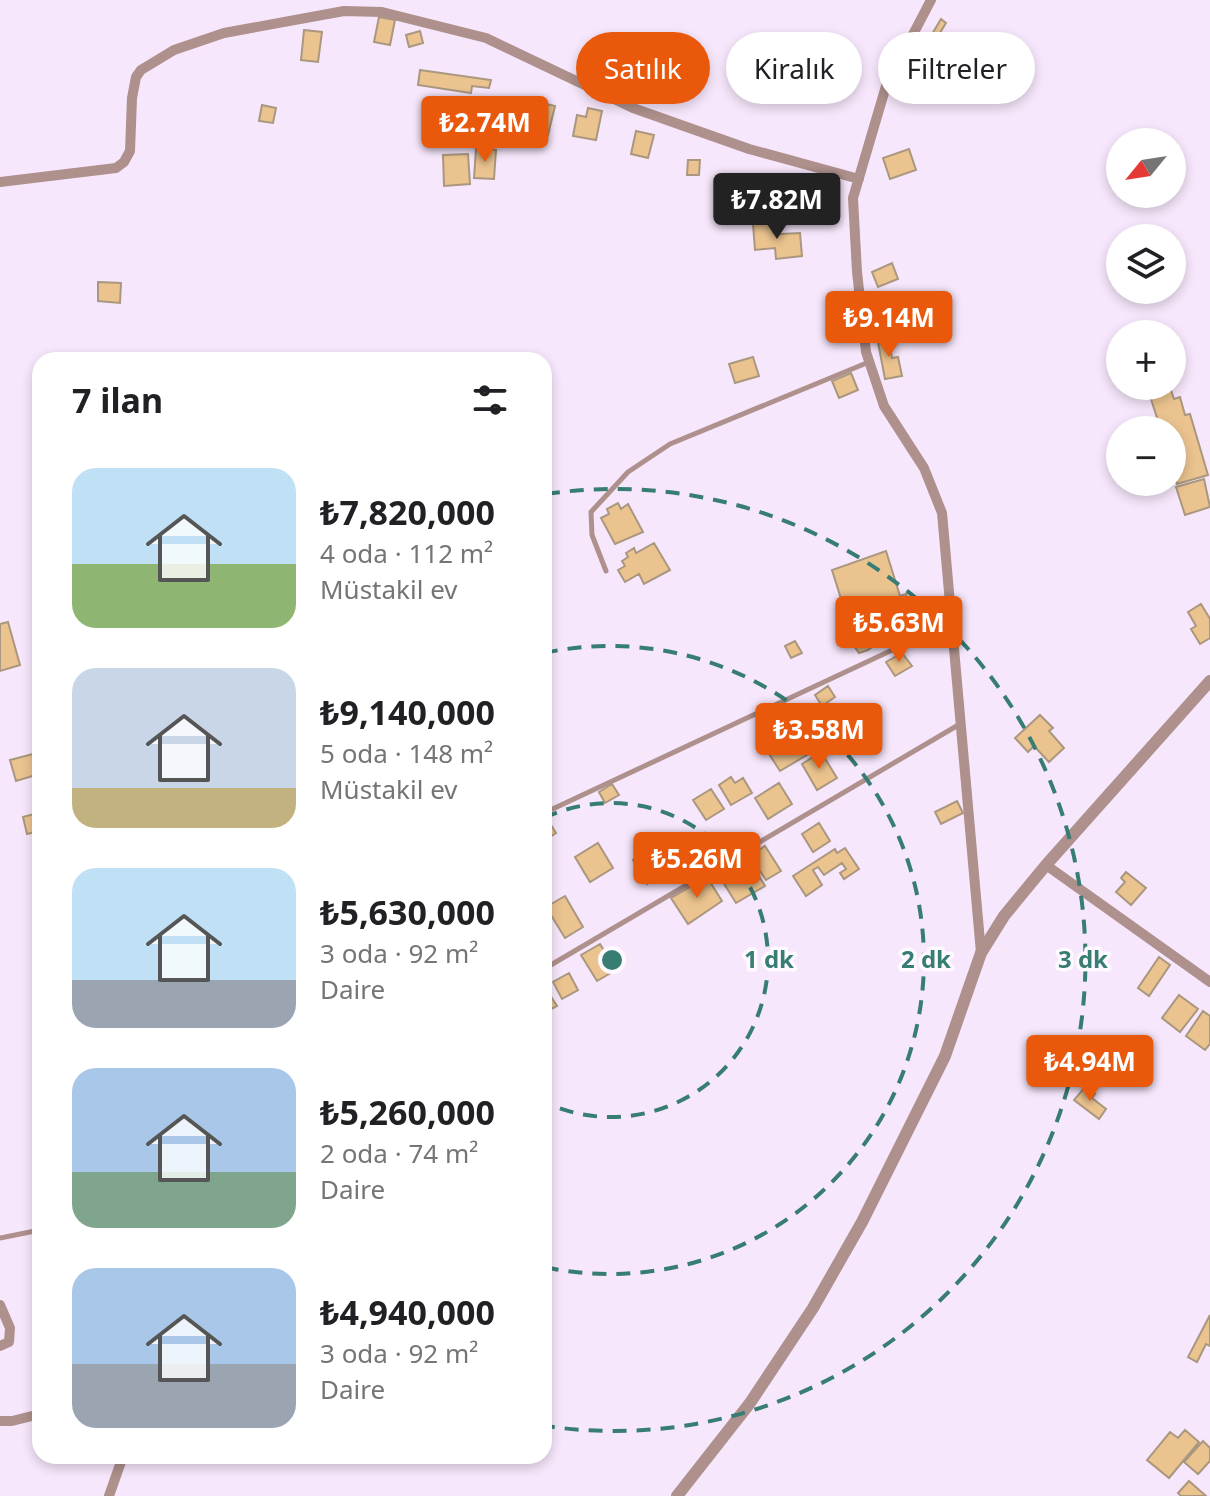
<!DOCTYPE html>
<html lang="tr">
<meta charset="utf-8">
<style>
body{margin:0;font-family:"Noto Sans",sans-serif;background:#f2f2f2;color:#202124;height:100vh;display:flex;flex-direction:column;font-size:30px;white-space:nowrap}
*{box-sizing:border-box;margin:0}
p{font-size:26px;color:#757577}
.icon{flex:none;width:44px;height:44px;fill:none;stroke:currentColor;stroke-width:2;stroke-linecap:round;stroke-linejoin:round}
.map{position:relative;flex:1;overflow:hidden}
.side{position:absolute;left:32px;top:352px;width:520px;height:1112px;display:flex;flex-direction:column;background:#fff;border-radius:24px;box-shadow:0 4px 12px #0003}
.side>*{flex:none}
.top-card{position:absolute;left:576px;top:32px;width:514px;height:72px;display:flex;gap:16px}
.needle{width:52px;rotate:240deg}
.controls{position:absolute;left:1106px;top:128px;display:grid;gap:16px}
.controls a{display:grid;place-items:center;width:80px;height:80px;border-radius:50%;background:#fff;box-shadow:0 4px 12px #0003;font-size:40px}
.price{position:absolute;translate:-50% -68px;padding:0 18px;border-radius:8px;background:#ea580c;color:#fff;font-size:26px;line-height:52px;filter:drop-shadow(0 2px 4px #0008)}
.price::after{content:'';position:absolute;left:50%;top:48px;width:24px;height:18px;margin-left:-12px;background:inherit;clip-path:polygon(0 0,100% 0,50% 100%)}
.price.current{background:#222;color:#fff}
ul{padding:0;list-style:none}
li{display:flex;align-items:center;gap:24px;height:200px;padding:0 40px}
li span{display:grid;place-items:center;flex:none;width:224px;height:160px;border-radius:24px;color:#555}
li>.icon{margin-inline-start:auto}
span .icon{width:96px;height:96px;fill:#fffc;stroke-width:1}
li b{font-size:34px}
h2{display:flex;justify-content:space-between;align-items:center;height:96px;padding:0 40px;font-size:34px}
.pill{padding:0 28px;border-radius:36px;background:#fff;box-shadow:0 4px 12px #0003;font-size:28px;line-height:72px}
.pill.current{background:#ea580c;color:#fff}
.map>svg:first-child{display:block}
.building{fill:#ebc38f;stroke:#aa977f;stroke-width:2}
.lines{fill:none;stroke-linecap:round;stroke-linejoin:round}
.service{stroke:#ae908c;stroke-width:5}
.minor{stroke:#ae908c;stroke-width:10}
.tertiary{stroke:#ae908c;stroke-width:12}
.ring{fill:none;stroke:#377d73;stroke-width:4;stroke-dasharray:14 10}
.centre{fill:#377d73;stroke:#fdf9ff;stroke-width:4}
.ring-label{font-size:24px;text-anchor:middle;font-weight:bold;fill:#377d73;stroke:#fdf9ff;stroke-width:7;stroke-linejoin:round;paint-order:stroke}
</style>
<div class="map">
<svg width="1210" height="1496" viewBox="0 0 1210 1496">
<rect width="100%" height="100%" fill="#f7e7fc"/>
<!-- building -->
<path class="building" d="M379 17 395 20 390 45 374 42Z
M941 19 946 23 930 49 925 46Z
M304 30 322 32 318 62 301 60Z
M420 31 423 43 409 47 406 35Z
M931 66 936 78 919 85 914 73Z
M420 70 491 80 489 88 472 86 471 93 418 85Z
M524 99 555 106 548 135 518 127Z
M500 100 504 134 477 137 473 103Z
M262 105 276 108 273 123 259 121Z
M588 108 602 111 596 140 573 136 577 115 586 117Z
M636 131 654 135 648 158 631 154Z
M476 149 496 150 494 179 474 178Z
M909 149 916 170 890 179 883 158Z
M468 154 470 184 444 186 443 155Z
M688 160H700L699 175H687Z
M786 185 787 194H798L799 212 774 213 772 186Z
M779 222 780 234 800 233 802 256 776 259 775 248 755 250 753 224Z
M892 263 898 279 878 287 872 272Z
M98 282 121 283 120 303 98 301Z
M888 334 892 358 898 357 902 376 885 379 877 337Z
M753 357 759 376 735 383 729 364Z
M851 373 858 390 839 398 832 381Z
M1170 387 1174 399 1180 397 1185 415 1190 414 1208 475 1177 484 1172 467V430H1161L1149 393Z
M1204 479 1210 507 1185 515 1176 487Z
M618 503 621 509 628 504 643 532 615 544 601 518 609 514 607 509Z
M654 543 670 570 644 584 639 574 625 582 618 570 625 566 622 561 628 557 626 553 634 548 636 553Z
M886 551 900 596 906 594 910 604 891 616 896 630 868 650 859 653 852 643 859 638 855 624H849L832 570Z
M1201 604 1210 619V638L1200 644 1191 629 1196 626 1188 612Z
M8 622 20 665 0 671V624Z
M795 641 802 653 791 658 785 646Z
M902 653 912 666 895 676 886 662Z
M828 686 835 697 822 706 815 695Z
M1040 715 1053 728 1049 731 1064 748 1049 762 1034 746 1028 752 1015 738Z
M805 722 809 729 819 723 827 736 806 749 794 729Z
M791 729 807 755 780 771 764 746Z
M821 752 837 778 817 790 802 764Z
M33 754 39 774 16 781 10 760Z
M731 777 735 783 743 778 752 793 731 805 719 785Z
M779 783 792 804 768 819 755 798Z
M612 784 619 795 605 803 599 792Z
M711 789 724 809 706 820 693 800Z
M957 801 963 813 941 824 935 812Z
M38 813 40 831 27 834 23 817Z
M546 817 556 833 544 841V818Z
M819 823 830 841 813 852 802 834Z
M699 833 713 857 693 867 680 843Z
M598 843 613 868 590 882 575 857Z
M765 846 781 871 766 880 750 856Z
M845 848 859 869 844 879 840 873 846 869 842 863 824 875 818 867 813 870 822 885 806 896 793 876 835 849 837 853Z
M653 849 666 871 647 884 633 860Z
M747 856 765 886 736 903 718 874Z
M1126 872 1146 888 1131 905 1116 892 1125 882 1121 878Z
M707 877 722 901 688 924 671 898Z
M565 896 583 927 565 938 546 907Z
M600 944 616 970 597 981 581 955Z
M1159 957 1170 965 1149 996 1138 988Z
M569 973 578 990 562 999 553 982Z
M544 986 557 1006 544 1013Z
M1179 995 1198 1009 1180 1032 1162 1018Z
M1203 1011 1210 1016V1044L1205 1050 1186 1036Z
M1085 1087 1095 1094 1092 1098 1106 1109 1099 1119 1074 1100Z
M1210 1315V1346L1206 1344 1197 1362 1188 1357Z
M1185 1430 1199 1442 1169 1478 1147 1460 1170 1432 1178 1438Z
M1203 1441 1210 1448V1461L1198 1474 1184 1462Z
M1189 1481 1206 1496H1181L1178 1493Z"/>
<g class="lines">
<!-- service -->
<path class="service" d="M606 571 592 535 591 512 628 472 670 444 869 362
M544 813 950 623
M544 969 960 724
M0 1238 40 1230"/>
<!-- minor -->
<path class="minor" d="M931 0 886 86 853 198 857 272 866 352 884 406 924 468 942 513 981 953
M0 182 116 168 124 162 130 151 132 98 136 77 141 70 174 50 224 33 344 11 382 12 486 38 633 108 749 149 859 179
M1046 865 1210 982
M0 1305 10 1328 9 1342 0 1346
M0 1421H12L40 1414
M109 1496 123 1456"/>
<!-- tertiary -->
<path class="tertiary" d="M677 1496 750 1403 813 1308 862 1222 945 1056 981 953 1004 916 1046 865 1210 681"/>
</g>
<!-- distance rings -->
<g class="ring">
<path d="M544 818A157 157 0 1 1 544 1102"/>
<path d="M544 653A314 314 0 1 1 544 1267"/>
<path d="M546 494A471 471 0 1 1 546 1426"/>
</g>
<circle cx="612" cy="960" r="12" class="centre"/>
<g class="ring-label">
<text x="769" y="968">1 dk</text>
<text x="926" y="968">2 dk</text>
<text x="1083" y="968">3 dk</text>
</g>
</svg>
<div class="controls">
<a><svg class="needle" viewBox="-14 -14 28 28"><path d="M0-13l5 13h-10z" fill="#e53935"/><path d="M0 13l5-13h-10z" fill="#757577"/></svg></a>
<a><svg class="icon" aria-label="layers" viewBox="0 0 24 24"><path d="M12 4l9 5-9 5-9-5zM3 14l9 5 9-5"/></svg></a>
<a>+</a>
<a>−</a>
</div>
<b class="price" style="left:485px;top:164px">₺2.74M</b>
<b class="price current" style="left:777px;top:241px">₺7.82M</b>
<b class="price" style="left:889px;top:359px">₺9.14M</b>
<b class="price" style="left:899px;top:664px">₺5.63M</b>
<b class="price" style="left:819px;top:771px">₺3.58M</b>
<b class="price" style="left:697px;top:900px">₺5.26M</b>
<b class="price" style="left:1090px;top:1103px">₺4.94M</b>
<div class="top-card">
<a class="pill current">Satılık</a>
<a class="pill">Kiralık</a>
<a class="pill">Filtreler</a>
</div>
<section class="side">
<h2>7 ilan<svg class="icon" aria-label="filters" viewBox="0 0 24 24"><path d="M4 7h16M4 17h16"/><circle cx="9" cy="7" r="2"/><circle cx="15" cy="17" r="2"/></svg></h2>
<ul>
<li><span style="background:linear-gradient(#bfe0f5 60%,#8fb573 0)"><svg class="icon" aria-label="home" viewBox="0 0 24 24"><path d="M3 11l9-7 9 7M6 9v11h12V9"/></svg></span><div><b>₺7,820,000</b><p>4 oda · 112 m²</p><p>Müstakil ev</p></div></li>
<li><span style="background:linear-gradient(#c9d6e8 75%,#c2b280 0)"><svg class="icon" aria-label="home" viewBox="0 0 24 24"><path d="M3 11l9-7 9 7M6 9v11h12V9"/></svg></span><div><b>₺9,140,000</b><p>5 oda · 148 m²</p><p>Müstakil ev</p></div></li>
<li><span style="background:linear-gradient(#bfe0f5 70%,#9aa5b1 0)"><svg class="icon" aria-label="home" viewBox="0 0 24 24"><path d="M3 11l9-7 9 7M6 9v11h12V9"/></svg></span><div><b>₺5,630,000</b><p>3 oda · 92 m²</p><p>Daire</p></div></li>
<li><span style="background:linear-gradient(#a9c7e8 65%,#7fa58c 0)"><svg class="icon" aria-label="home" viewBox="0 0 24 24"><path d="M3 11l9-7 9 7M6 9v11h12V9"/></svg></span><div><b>₺5,260,000</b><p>2 oda · 74 m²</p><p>Daire</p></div></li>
<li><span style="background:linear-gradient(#a9c7e8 60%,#9aa5b1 0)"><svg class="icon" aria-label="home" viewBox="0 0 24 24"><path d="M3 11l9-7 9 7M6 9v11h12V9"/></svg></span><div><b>₺4,940,000</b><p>3 oda · 92 m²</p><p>Daire</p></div></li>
</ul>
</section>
</div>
